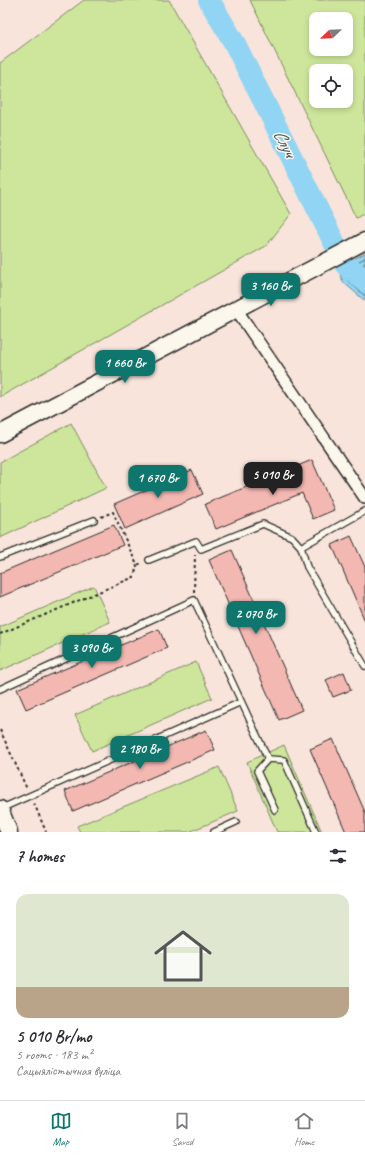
<!DOCTYPE html>
<meta charset="utf-8">
<style>
body{margin:0;font-family:Caveat,sans-serif;background:#f7f7f7;color:#2b2b33;height:100vh;display:flex;flex-direction:column;font-size:15px;white-space:nowrap}
*{box-sizing:border-box;margin:0}
p{font-size:13px;color:#7c7c81}
.icon{flex:none;width:22px;height:22px;fill:none;stroke:currentColor;stroke-width:2;stroke-linecap:round;stroke-linejoin:round}
.map{position:relative;height:832px;overflow:hidden}
.sheet{display:flex;flex-direction:column;background:#fff;flex:1}
.sheet>*{flex:none}
.needle{width:26px;rotate:247deg}
.controls{position:absolute;left:309px;top:12px;display:grid;gap:8px}
.controls a{display:grid;place-items:center;width:44px;height:44px;border-radius:8px;background:#fff;box-shadow:0 2px 6px #0003;font-size:20px}
.price{position:absolute;translate:-50% -34px;padding:0 9px;border-radius:8px;background:#0f766e;color:#fff;font-size:13px;line-height:26px;filter:drop-shadow(0 1px 2px #0008)}
.price::after{content:'';position:absolute;left:50%;top:24px;width:12px;height:9px;margin-left:-6px;background:inherit;clip-path:polygon(0 0,100% 0,50% 100%)}
.price.active{background:#222;color:#fff}
ul{padding:0;list-style:none}
li{display:grid;align-content:center;gap:8px;height:212px;padding:0 16px}
li span{display:grid;place-items:center;height:124px;border-radius:12px;color:#555}
li>.icon{margin-inline-start:auto}
span .icon{width:72px;height:72px;fill:#fffc;stroke-width:1}
li b{font-size:17px}
h2{display:flex;justify-content:space-between;align-items:center;height:48px;padding:0 16px;font-size:17px}
.tab-bar{display:flex;justify-content:space-around;align-items:center;height:56px;border-top:1px solid #e1e1e2;background:#fff;font-size:11px;color:#7c7c81}
.tab-bar a{display:grid;justify-items:center;gap:2px}
.tab-bar .active{color:#0f766e}
.map>svg:first-child{display:block}
.green{fill:#cde69b;stroke:#7c8863;fill-rule:evenodd}
.water{fill:#91d4f3;stroke:#6890a3}
.lines{fill:none;stroke-linecap:round;stroke-linejoin:round}
.shore{stroke:#546f7b;stroke-width:1}
.river{stroke:#91d4f3;stroke-width:22}
.building{fill:#f4b8b2;stroke:#2b2b2b}
.service-casing{stroke:#2b2b2b;stroke-width:8}
.minor-casing{stroke:#2b2b2b;stroke-width:14}
.secondary-casing{stroke:#2b2b2b;stroke-width:19}
.path{stroke:#2b2b2b;stroke-width:2;stroke-dasharray:3 3;stroke-linecap:butt}
.service{stroke:#fbf7ec;stroke-width:5.5}
.minor{stroke:#fbf7ec;stroke-width:11}
.secondary{stroke:#fbf7ec;stroke-width:16}
.labels{text-anchor:middle;stroke-width:3;stroke-linejoin:round;paint-order:stroke}
.water-label{font-size:18px;font-style:italic;fill:#44555d;stroke:#fbf7ec}
</style>
<div class="map">
<svg width="365" height="832" viewBox="0 0 365 832">
<rect width="100%" height="100%" fill="#f9e4db"/>
<filter id="ink" filterUnits="userSpaceOnUse"><feTurbulence type="fractalNoise" baseFrequency=".025" numOctaves="2"/><feDisplacementMap in="SourceGraphic" scale="8" xChannelSelector="R" yChannelSelector="G"/><feConvolveMatrix kernelMatrix="1 2 1 2 8 2 1 2 1" color-interpolation-filters="sRGB"/></filter>
<g filter="url(#ink)">
<!-- green -->
<path class="green" d="M84 0H169L291 214 266 246 0 397V63Z
M250 0H365V213L356 218ZM316 19H346V49H316ZM316 71H346V101H316Z
M71 423 106 488 0 538V462Z
M94 586 110 622 0 671V627Z
M196 662 212 698 92 751 75 715Z
M284 745 322 832H277L247 762Z
M219 767 238 811 189 832H80L77 826Z"/>
<!-- water -->
<path class="water" d="M365 253V301L343 282 339 271 345 264Z"/>
<g class="lines">
<!-- shore -->
<path class="shore" d="M365 258 348 267 344 272 347 280 365 296
M365 263 350 274 365 289"/>
<!-- river -->
<path class="river" d="M209 0 235 44 345 264 365 281"/>
</g>
<!-- building -->
<path class="building" d="M312 460 334 510 313 519 302 493 216 529 205 504Z
M192 470 203 494 125 529 114 504Z
M114 525 123 545 0 597V573Z
M351 536 365 567V621L332 545Z
M232 550 302 710 279 720 209 560Z
M159 629 167 648 26 709 17 689Z
M344 672 351 690 333 697 326 680Z
M206 730 215 750 73 811 65 791Z
M333 739 365 812V832H346L310 749Z"/>
<g class="lines">
<defs>
<path id="service" d="M365 511 301 547 307 567 365 666
M0 557 94 520
M149 560 196 541 201 549 263 524 292 537 301 547
M0 689 194 600 268 759 284 760 316 832
M268 759 257 771 275 810
M0 809 241 702
M214 832 236 822"/>
<path id="minor" d="M236 309 365 498"/>
<path id="secondary" d="M0 434 365 241
M0 809 9 832"/>
</defs>
<!-- service casing -->
<use href="#service" class="service-casing"/>
<!-- minor casing -->
<use href="#minor" class="minor-casing"/>
<!-- secondary casing -->
<use href="#secondary" class="secondary-casing"/>
<!-- path -->
<path class="path" d="M101 517 113 512 137 565 142 563
M194 592 195 555
M0 634 134 577 137 565
M0 730 27 789
M34 803 46 832"/>
<!-- service -->
<use href="#service" class="service"/>
<!-- minor -->
<use href="#minor" class="minor"/>
<!-- secondary -->
<use href="#secondary" class="secondary"/>
</g>
</g>
<g class="labels">
<!-- water labels -->
<g class="water-label">
<text transform="translate(285 143) rotate(63)" y="6">Случ</text>
</g>
</g>
</svg>
<div class="controls">
<a><svg class="needle" viewBox="-14 -14 28 28"><path d="M0-13l5 13h-10z" fill="#e53935"/><path d="M0 13l5-13h-10z" fill="#7c7c81"/></svg></a>
<a><svg class="icon" aria-label="locate" viewBox="0 0 24 24"><circle cx="12" cy="12" r="6"/><path d="M12 2v4M12 18v4M2 12h4M18 12h4"/></svg></a>
</div>
<b class="price" style="left:271px;top:307px">3 160 Br</b>
<b class="price" style="left:125px;top:384px">1 660 Br</b>
<b class="price active" style="left:273px;top:496px">5 010 Br</b>
<b class="price" style="left:158px;top:499px">1 670 Br</b>
<b class="price" style="left:256px;top:635px">2 070 Br</b>
<b class="price" style="left:92px;top:669px">3 090 Br</b>
<b class="price" style="left:140px;top:770px">2 180 Br</b>
</div>
<section class="sheet">
<h2>7 homes<svg class="icon" aria-label="filters" viewBox="0 0 24 24"><path d="M4 7h16M4 17h16"/><circle cx="9" cy="7" r="2"/><circle cx="15" cy="17" r="2"/></svg></h2>
<ul>
<li><span style="background:linear-gradient(#dfe7d0 75%,#b9a48a 0)"><svg class="icon" aria-label="home" viewBox="0 0 24 24"><path d="M3 11l9-7 9 7M6 9v11h12V9"/></svg></span><div><b>5 010 Br/mo</b><p>5 rooms · 183 m²</p><p>Сацыялістычная вуліца</p></div></li>
</ul>
</section>
<nav class="tab-bar">
<a class="active"><svg class="icon" aria-label="map" viewBox="0 0 24 24"><path d="M3 6l6-2 6 2 6-2v14l-6 2-6-2-6 2zM9 4v14M15 6v14"/></svg>Map</a>
<a><svg class="icon" aria-label="saved" viewBox="0 0 24 24"><path d="M7 4h10v16l-5-4-5 4z"/></svg>Saved</a>
<a><svg class="icon" aria-label="home" viewBox="0 0 24 24"><path d="M3 11l9-7 9 7M6 9v11h12V9"/></svg>Home</a>
</nav>
